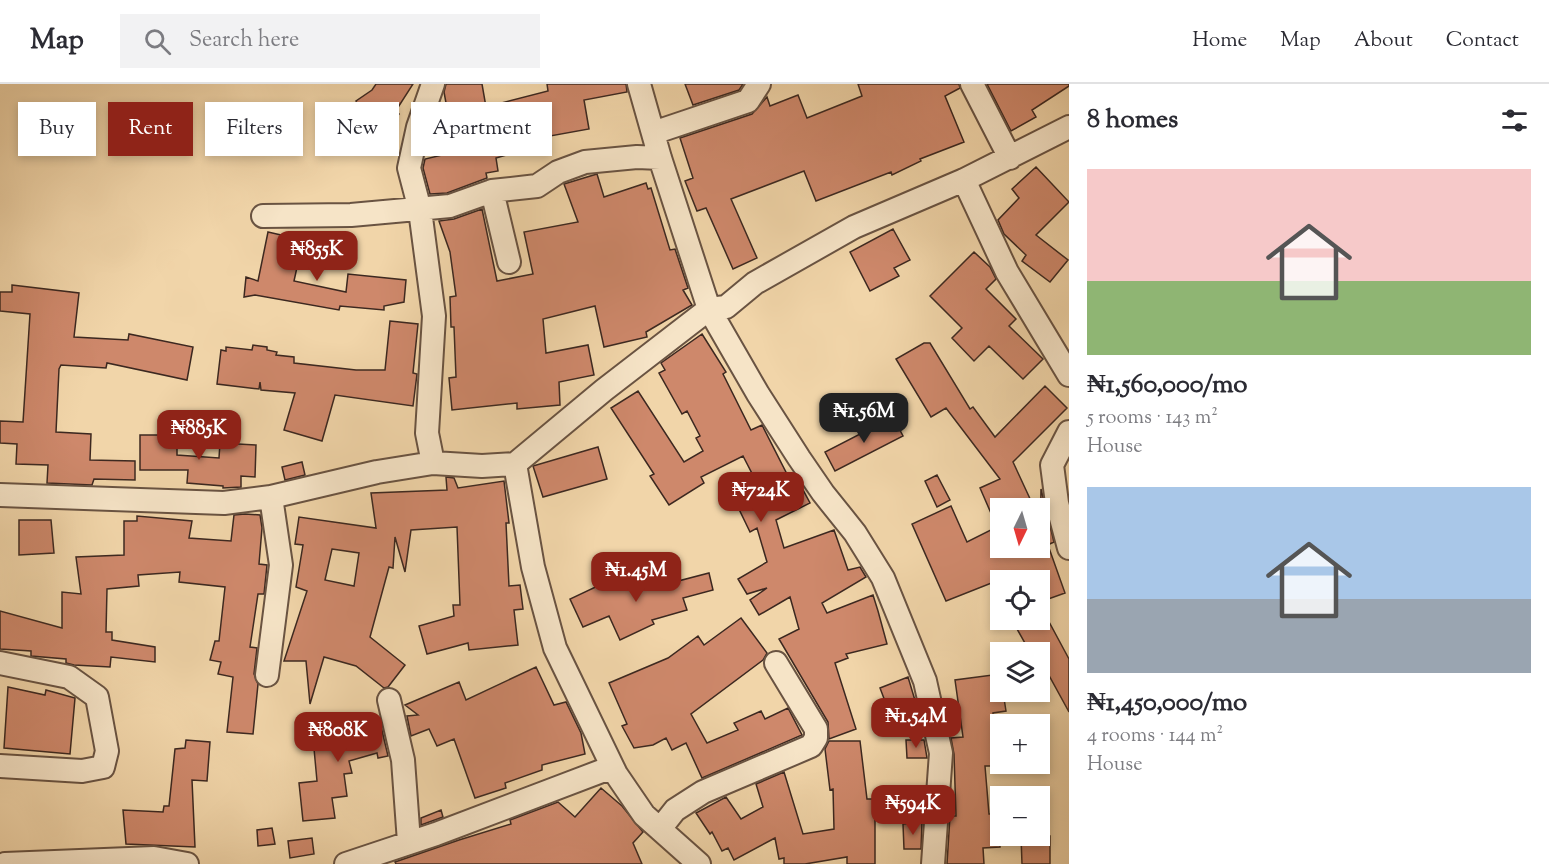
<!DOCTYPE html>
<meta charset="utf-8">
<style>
body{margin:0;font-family:"Sorts Mill Goudy",serif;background:#f2f2f3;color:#2b2b33;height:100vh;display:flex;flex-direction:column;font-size:22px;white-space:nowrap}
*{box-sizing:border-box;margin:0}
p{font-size:20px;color:#7c7c81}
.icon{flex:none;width:33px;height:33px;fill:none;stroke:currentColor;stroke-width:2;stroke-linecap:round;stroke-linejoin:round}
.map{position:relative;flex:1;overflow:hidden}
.details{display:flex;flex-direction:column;background:#fff;width:480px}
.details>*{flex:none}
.top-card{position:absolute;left:18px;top:18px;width:570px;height:54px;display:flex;gap:12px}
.needle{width:39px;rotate:185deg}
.controls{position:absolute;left:990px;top:414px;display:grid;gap:12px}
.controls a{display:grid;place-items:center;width:60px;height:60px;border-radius:0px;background:#fff;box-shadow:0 3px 9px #0003;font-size:30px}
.price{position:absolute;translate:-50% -51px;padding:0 14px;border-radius:12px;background:#8f2418;color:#fff;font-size:20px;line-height:39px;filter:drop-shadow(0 2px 3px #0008)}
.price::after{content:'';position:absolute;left:50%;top:36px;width:18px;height:14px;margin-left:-9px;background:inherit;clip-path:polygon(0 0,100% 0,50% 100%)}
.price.selected{background:#222;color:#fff}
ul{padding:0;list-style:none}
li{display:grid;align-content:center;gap:12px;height:318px;padding:0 18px}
li span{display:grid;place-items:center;height:186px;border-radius:0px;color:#555}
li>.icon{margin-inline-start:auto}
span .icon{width:108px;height:108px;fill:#fffc;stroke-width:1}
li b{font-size:26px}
h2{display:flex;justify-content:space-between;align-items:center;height:72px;padding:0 18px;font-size:26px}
.tag{padding:0 21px;border-radius:0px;background:#fff;box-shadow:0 3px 9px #0003;font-size:21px;line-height:54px}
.tag.selected{background:#8f2418;color:#fff}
header{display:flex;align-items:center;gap:36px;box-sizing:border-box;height:84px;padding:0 30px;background:#fff;border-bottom:2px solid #e1e1e2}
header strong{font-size:28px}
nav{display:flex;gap:33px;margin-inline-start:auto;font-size:21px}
.search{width:420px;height:54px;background:#f2f2f3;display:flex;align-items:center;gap:15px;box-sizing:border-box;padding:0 21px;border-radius:0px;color:#7c7c81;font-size:22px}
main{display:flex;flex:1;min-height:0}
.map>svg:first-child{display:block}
.building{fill:#ce886b;stroke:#3c2820;stroke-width:1.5;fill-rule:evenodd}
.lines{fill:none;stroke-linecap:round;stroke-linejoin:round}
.street-casing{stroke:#695342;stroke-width:26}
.street{stroke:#f6e4c7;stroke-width:22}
</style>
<header>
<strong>Map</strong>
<div class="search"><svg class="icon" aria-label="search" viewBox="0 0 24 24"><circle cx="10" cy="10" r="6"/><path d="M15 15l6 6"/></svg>Search here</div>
<nav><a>Home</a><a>Map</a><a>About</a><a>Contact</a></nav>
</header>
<main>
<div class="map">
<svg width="1069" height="780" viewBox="0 0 1069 780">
<rect width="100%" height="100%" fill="#f1d5a9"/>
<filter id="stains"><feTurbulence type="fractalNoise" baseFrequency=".00333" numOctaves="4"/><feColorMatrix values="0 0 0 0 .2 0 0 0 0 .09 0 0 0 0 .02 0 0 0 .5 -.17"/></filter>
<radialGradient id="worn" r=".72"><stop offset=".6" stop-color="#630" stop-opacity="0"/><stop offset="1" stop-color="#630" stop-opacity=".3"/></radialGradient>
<!-- building -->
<path class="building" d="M376 0H413L395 28 399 30 377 60 356 17 372 6Z
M446 0H482L486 23 548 7 547 0H626L627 8 584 16 589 45 533 55 535 63 496 74 498 87 486 89 487 94 447 109 430 110 423 84 425 75 455 68 444 8Z
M685 0H743L739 6 693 21Z
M858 0H959L960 4 945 12 964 58 920 75 921 77 892 91 891 88 816 117 804 87 731 115 757 174 733 185 706 124 697 127 685 97 693 94 680 54 752 30 767 13 770 22 798 11 807 34 862 12Z
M987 0H1069V2L1032 26 1036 33 1011 47Z
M1036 83 1069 118 1036 151 1068 176 1050 198 1022 177 1026 171 1004 150 998 136 1019 114 1012 105Z
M597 90 604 113 646 99 648 105 651 104 670 166 675 165 688 204 683 206 692 221 646 248 647 253 604 263 595 222 543 235 546 269 588 261 594 291 559 298 560 321 517 325V319L452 326 449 294 456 293 454 243H451L450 213 456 212 450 168 439 137 454 135 482 125 497 197 533 190 524 148 578 138 564 100Z
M893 145 910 176 894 184 899 192 870 207 850 168Z
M268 148 303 156 294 197 346 208 348 190 406 196 404 218 384 222V226L340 222 339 226 255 211 244 213 246 193 258 197Z
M974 168 990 183 996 195 986 205 1016 235 1009 242 1043 275 1023 295 989 262 974 277 952 254 962 244 930 212Z
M12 201 79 209 74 253 128 256 129 250 193 263 187 296 107 279 106 284 61 281 59 285 56 348 91 350 90 376 135 377V396L94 395 92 401 47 399 48 381 16 380 17 360 0 359V337L23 338 30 230 0 227V208H12Z
M390 237 418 240 413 289 417 290 413 322 335 311 322 357 284 346 295 309 261 306 260 298 259 305 217 300 221 266 226 267V263L252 266 253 261 267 263V266L277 268 276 271 294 273V279L356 286H385Z
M702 250 726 288 723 290 751 346 762 341 789 394 795 391 810 419 776 436 784 464 834 446 848 486 860 483 866 493 822 519 827 529 873 511 878 527 887 560 846 570 848 574 835 579 856 645 829 655 828 638 779 555 799 545 790 513 759 531 750 516 767 504 747 510 738 495 767 478 757 444 750 448 736 419 761 407 743 372 701 393 704 399 669 421 650 392 654 390 611 324 638 307 684 378 703 367 696 354 700 352 687 327 682 330 659 289 665 286 661 279Z
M924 259H930L970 325 973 323 995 353 1045 302 1067 324 1013 378 1032 419 1019 424H1000V464H1040L1041 405 1054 458 1041 464H1049L1065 509 1040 518V496H999L946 517 912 440 951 422 967 458 997 443 980 404 1000 395 946 324 931 333 896 275Z
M893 333 903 352 835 387 825 368Z
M140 351H177V371L219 374 220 359 256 361 255 393 241 392V403L223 404V402L187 399 188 386H140Z
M598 363 607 395 543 413 533 382Z
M302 378 305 391 285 396 282 383Z
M937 391 950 416 937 423 925 397Z
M446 393 454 394 458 404 504 397 509 439H506L509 502 520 501 523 525 514 526 518 561 469 566 468 559 427 570 419 542 454 532 453 521H460L457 443 411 446 405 488 395 453 393 484 389 483 370 553 405 581 388 603 384 604 356 582 324 573 310 620 306 577H284L307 507 296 503 303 461 295 460 299 433 376 444 371 409 447 406ZM332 465 359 469 354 502 325 496Z
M245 430 260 431 262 444 259 480 267 481 264 510H258L250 563 257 564 254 590 258 600 253 650 227 648 233 593 218 590 221 578 210 576 215 557H219L225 503 179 498 180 488 138 491 139 502 107 505 106 548H112V556L155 563V578L111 573 110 583 74 581 66 579V575L31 572V567L0 565V527L62 544V508L81 510 76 473 124 471V437H137V432L192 437 189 454 231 457 234 431Z
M19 436H51L54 469 19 471Z
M709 489 713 506 683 514 687 526 652 536 654 540 620 556 609 532 583 543 570 515 623 490 632 509Z
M741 534 767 569 763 576 691 630 707 659 738 646 734 639 761 627 765 635 788 624 802 651 702 694 686 659 672 666 666 654 653 661 634 664 622 642 627 640 609 599 668 574 698 552 704 561Z
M1012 536H1048L1069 575V628L1040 575V568H1030Z
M536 583 554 621 566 618 581 649 585 670 542 681V686L505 699 506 704 475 714 454 655 437 662 429 645 411 652 407 632 418 631 405 621 459 598 466 616Z
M1000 590V608H1003L1006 627 993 629 995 682H985L989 730H1000V763L983 764 984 780H947L950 732H956L954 670 951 654 963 653 955 596Z
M908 593 917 623 891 633 880 604Z
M8 603 45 611 46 606 75 614 70 670 4 664Z
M379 634 388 672 378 674 377 669 349 677 352 689 344 690 347 712 332 714 335 734 303 737 299 699 317 697 312 643 364 635 361 639Z
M186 656 210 658 207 697 192 696 195 763 126 760 123 726 163 728 164 722H169L175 665 185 664Z
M906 656H924L927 674H907Z
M829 657H860L867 715H875V780H847V773L805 780H784V774L779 775 775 754 734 776 728 764 722 767 712 748 710 750 696 729 726 713 741 735 763 723 756 700 784 688 803 750 834 745 833 705 830 706 825 665Z
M601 704 622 722 643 748 633 759 642 780H396L395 778 459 756 511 740 510 736 558 718 575 733Z
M441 726 443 733 421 741V734Z
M922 738 921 765H904L903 740Z
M272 744 275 760 258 762 257 746Z
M1021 752H1050V780H1022Z
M312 754 314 770 290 774 288 757Z"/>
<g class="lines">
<defs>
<path id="street" d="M433 0 418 43 409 84 420 126 434 232 427 349 433 379
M639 0 660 74 709 225 758 310 799 374 823 409 855 449 883 494 925 597 941 669 933 780
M972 0 1010 74
M653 49 748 17 759 0
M964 96 1007 188 1069 291
M492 107 509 178
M263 132 351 131 450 122 492 107 537 102 558 88 585 78 637 73 660 74
M1069 348 1052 381 1057 419 1069 464
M515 380 533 483 555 564 616 690 644 731 699 780
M0 411 224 419 271 413 377 388 433 379 482 382 515 380 604 306 709 225 726 223 755 199 854 143 964 96 1069 43
M0 579 69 593 97 613 107 667 103 683 82 687 0 682
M267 591 281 481 271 413
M389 616 403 676 409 758
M660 745 675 726 703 708 811 662 816 654V645L776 579
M5 780 154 774 187 780
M346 780 436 750 607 685 616 690"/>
</defs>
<!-- street casing -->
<use href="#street" class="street-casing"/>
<!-- street -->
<use href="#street" class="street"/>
</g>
<rect width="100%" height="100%" filter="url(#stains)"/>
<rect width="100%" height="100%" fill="url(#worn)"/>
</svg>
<div class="controls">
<a><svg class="needle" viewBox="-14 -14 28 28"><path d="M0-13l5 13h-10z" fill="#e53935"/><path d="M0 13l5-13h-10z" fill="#7c7c81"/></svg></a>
<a><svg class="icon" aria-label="locate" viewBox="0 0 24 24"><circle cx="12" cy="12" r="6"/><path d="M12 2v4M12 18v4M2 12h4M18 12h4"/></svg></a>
<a><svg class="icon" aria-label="layers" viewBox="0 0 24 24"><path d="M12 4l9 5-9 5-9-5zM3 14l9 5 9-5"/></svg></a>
<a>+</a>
<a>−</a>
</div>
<b class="price" style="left:317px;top:198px">₦855K</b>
<b class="price selected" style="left:864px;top:360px">₦1.56M</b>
<b class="price" style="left:199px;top:377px">₦885K</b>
<b class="price" style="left:761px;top:439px">₦724K</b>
<b class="price" style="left:636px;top:519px">₦1.45M</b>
<b class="price" style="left:916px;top:665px">₦1.54M</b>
<b class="price" style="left:338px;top:679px">₦808K</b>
<b class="price" style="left:913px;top:752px">₦594K</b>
<div class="top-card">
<a class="tag">Buy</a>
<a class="tag selected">Rent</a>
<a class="tag">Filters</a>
<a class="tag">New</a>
<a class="tag">Apartment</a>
</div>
</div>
<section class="details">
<h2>8 homes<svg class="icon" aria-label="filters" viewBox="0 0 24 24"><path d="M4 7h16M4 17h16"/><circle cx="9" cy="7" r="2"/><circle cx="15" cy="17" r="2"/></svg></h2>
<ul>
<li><span style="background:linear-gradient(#f6c9c9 60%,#8fb573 0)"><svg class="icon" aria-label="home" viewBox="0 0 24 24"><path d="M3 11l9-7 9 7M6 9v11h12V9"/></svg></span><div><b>₦1,560,000/mo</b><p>5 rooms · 143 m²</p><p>House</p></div></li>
<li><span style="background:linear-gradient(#a9c7e8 60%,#9aa5b1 0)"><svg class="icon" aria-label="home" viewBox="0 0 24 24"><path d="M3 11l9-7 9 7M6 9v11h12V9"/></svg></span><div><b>₦1,450,000/mo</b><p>4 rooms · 144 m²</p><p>House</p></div></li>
</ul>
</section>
</main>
